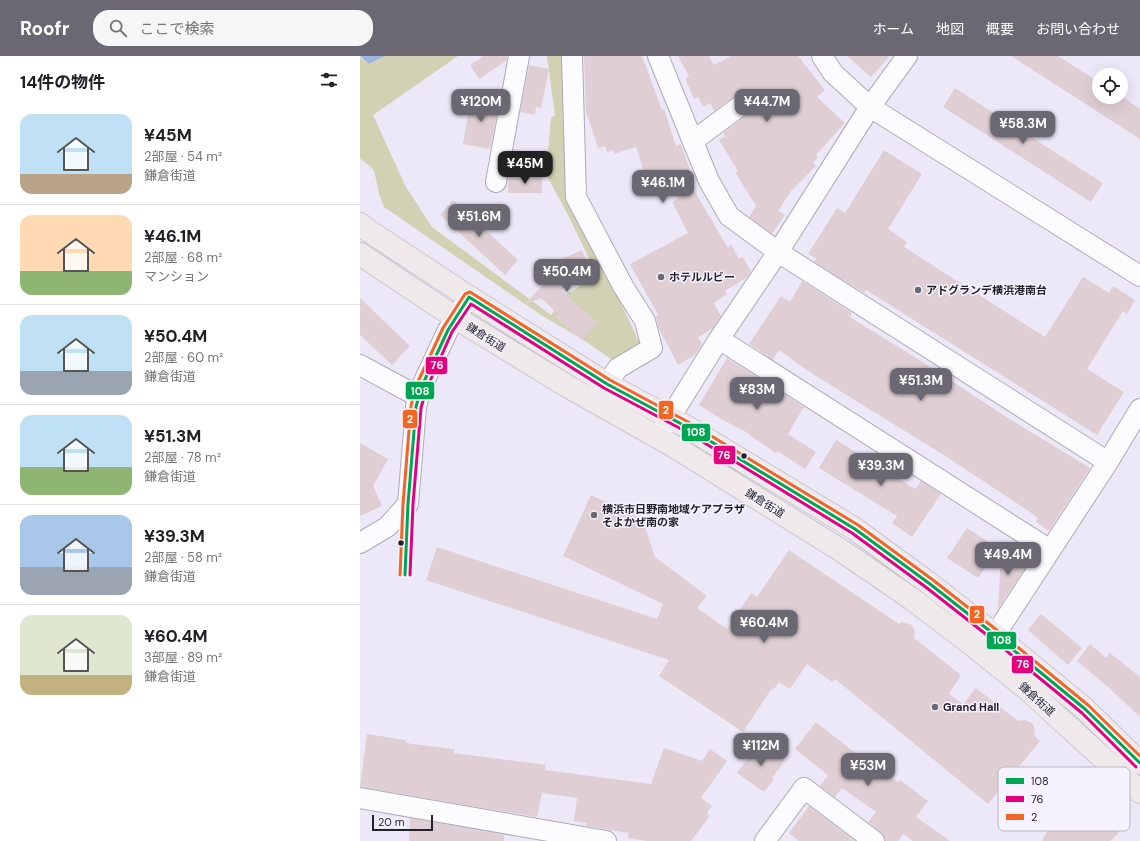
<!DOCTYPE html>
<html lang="ja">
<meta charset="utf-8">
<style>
body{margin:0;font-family:"DM Sans","Noto Sans JP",sans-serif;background:#f6f6f6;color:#202124;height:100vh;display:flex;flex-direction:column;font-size:15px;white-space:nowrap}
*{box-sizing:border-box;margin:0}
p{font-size:13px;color:#757577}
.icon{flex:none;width:22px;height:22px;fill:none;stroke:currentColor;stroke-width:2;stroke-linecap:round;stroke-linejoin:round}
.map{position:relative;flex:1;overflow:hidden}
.sheet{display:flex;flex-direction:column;background:#fff;width:360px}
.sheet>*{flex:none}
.controls{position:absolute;left:732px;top:12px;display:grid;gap:8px}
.controls a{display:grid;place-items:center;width:36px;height:36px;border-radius:50%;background:#fff;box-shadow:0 4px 16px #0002;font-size:20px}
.scale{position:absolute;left:12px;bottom:10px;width:61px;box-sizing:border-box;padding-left:4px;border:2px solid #25212b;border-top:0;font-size:11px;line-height:14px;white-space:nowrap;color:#25212b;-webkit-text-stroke:3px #f6f3fe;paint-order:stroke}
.price{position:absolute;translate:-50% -34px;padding:0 9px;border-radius:8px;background:#6b6773;color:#fff;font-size:13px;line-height:26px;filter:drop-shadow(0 1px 2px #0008)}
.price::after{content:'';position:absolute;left:50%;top:24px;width:12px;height:9px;margin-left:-6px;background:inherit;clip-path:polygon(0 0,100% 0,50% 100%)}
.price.current{background:#222;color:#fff}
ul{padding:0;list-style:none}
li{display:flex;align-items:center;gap:12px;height:100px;padding:0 20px}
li+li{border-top:1px solid #e0e0e0}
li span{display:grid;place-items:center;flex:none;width:112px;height:80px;border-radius:12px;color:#555}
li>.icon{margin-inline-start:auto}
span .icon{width:48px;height:48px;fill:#fffc;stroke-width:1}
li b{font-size:17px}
h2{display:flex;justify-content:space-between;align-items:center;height:48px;padding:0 20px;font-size:17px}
header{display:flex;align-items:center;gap:24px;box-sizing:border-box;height:56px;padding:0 20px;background:#6b6773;color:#fff}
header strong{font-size:19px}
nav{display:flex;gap:22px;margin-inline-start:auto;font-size:14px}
.search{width:280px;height:36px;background:#f6f6f6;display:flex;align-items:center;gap:10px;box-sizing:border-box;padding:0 14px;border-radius:16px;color:#757577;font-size:15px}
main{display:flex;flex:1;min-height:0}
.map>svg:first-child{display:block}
.forest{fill:#d2d1b3}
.water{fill:#9cb6e0}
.building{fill:#dfcfd4}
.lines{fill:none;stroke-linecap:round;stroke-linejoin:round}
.minor-casing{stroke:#aeaab6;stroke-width:22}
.primary-casing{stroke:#c9c6ce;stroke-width:24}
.minor{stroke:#fcfcfe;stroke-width:20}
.primary{stroke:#f0e9eb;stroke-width:22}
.bus-1-casing{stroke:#f6f3fe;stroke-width:6}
.bus-2-casing{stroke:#f6f3fe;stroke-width:6}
.bus-3-casing{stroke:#f6f3fe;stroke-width:6}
.bus-1{stroke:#00a651;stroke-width:3}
.bus-2{stroke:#e5007d;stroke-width:3}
.bus-3{stroke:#f26522;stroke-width:3}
.poi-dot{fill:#6b6773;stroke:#f6f3fe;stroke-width:1.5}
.bus-dot{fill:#25212b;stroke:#f6f3fe;stroke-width:1.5}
.labels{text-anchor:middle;stroke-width:3;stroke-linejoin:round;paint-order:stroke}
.poi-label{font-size:11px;font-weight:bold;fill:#25212b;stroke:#f6f3fe;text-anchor:start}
.street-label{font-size:11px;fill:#25212b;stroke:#f6f3fe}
.key{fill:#f6f3fe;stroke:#b7b4bf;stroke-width:1}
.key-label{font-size:11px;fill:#25212b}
.line-badge{stroke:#f6f3fe;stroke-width:1.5}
.badge-label{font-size:11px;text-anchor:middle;font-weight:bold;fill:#fff}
</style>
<header>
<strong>Roofr</strong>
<div class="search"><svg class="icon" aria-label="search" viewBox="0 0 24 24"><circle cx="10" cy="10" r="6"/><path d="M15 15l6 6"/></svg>ここで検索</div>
<nav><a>ホーム</a><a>地図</a><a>概要</a><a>お問い合わせ</a></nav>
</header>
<main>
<section class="sheet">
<h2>14件の物件<svg class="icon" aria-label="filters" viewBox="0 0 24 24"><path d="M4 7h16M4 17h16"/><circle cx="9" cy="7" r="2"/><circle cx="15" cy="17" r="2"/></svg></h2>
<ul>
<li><span style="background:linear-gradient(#bfe0f5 75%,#b9a48a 0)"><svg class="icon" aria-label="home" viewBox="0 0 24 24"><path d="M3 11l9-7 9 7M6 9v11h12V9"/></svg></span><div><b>¥45M</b><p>2部屋 · 54 m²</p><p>鎌倉街道</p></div></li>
<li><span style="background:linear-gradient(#ffd9b3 70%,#8fb573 0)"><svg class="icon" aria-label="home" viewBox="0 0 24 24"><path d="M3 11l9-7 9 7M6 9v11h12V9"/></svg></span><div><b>¥46.1M</b><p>2部屋 · 68 m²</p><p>マンション</p></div></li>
<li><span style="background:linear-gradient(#bfe0f5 70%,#9aa5b1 0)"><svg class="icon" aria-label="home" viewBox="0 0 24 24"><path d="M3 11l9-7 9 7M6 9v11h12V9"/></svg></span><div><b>¥50.4M</b><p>2部屋 · 60 m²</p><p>鎌倉街道</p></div></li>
<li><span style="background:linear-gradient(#bfe0f5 65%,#8fb573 0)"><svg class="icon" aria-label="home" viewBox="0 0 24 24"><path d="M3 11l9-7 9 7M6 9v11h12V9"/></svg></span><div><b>¥51.3M</b><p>2部屋 · 78 m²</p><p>鎌倉街道</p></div></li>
<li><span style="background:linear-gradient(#a9c7e8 65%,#9aa5b1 0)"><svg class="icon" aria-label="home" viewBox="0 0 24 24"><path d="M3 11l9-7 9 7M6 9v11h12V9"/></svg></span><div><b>¥39.3M</b><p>2部屋 · 58 m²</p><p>鎌倉街道</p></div></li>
<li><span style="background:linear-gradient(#dfe7d0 75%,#c2b280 0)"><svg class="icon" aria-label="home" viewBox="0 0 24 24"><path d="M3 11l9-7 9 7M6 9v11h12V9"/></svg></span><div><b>¥60.4M</b><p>3部屋 · 89 m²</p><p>鎌倉街道</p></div></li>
</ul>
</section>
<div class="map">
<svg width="780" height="785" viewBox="0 0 780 785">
<rect width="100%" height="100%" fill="#ede8f8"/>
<!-- forest -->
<path class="forest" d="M25 0H98L13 59 46 131 72 171 191 259 206 239 237 219 209 161 186 118 191 61 195 60 187 0H202L208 135 282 292 254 305 222 283 181 259 24 151 19 138 14 114 0 102V1L9 8Z"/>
<!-- water -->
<path class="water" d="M0 0H25L9 8Z"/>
<!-- building -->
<path class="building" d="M124 0H147L146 5 119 23 110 9Z
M224 0H282L302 54 304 53 316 90 321 88 333 123 324 117 368 192 371 188 379 203 383 201 391 215 387 221 365 235 367 238 354 247 361 260 352 273 338 281 342 288 335 299 318 309 299 273 296 261 298 259 270 208 328 177 312 146 318 143 308 115 286 122 276 91 254 98 253 94 247 96 245 90 238 92 226 55Z
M318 0H349L354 9 371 0H438L465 34 457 41 485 67 456 99 458 101 453 107 456 110 431 135 418 155 425 159 412 178 389 161 396 150 375 116 378 115 359 84 365 80 363 77 387 59 390 55 391 49 389 43 384 39H378L373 41 354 55 350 47 343 51 338 41 334 43 325 22 329 20Z
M487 0H530L511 21Z
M651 0H698L739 26V41L761 40 780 53V83Z
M169 9 189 13 181 52 176 51 175 59 160 56Z
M595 32 743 127 731 146 583 51Z
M111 41 139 47 130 93 103 88Z
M524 94 562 118 528 173 547 186 544 191 685 281 723 221 749 237 753 230 775 244 767 258 763 255 727 313 764 336 737 379 506 234 504 237 454 206 456 203 448 198 477 152 485 157Z
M149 120H182V137H148Z
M93 144 158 204 145 219 80 159Z
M222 194 233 219 200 234 237 266 222 284 195 261 198 258 181 242 164 249 194 217 190 208Z
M442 225 492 257 490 261 501 268 561 305 651 364 730 412 689 475 676 466 678 462 664 452 582 398 451 317 419 294 413 304 389 288 421 240 430 246Z
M0 242 50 290 32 309 0 279Z
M367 302 444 351 428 378 456 396 445 413 417 395 416 397 389 379 390 378 361 363 339 349Z
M476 384 555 433 561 425 581 438 552 481 532 467 537 460 459 412Z
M0 387 28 403 13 430 22 450 0 460Z
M231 439 283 464 295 501 347 540 337 552 367 573 391 537 397 541 429 494 539 568 542 566 552 569 555 576 554 582 601 619 589 638 603 648 616 632 658 665 665 664 672 667 675 673 674 679 680 685 628 748 475 623 472 626 447 608 430 633 419 626 414 633 412 632 383 676 299 620 309 604 66 524 77 491 297 563 303 548 203 500Z
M607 472 638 492 618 522 587 502Z
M641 495 666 511 638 553Z
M681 558 722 592 708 609 668 574Z
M730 588 746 602 750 597 780 621V661L749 632 717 605Z
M456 666 513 711 514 709 538 726 540 724 568 745 556 761 590 785H553L543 778 538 785H525L524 780 521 776 508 766 516 756 482 732 475 741 460 730 468 719 435 693Z
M7 678 46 684 45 687 94 693V697L186 709 185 714 291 728 304 692 342 705 350 693 367 705 341 742 352 750 347 757 350 760 331 785H287L268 782 269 777 226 770 227 767 214 765 217 742 182 737 177 761 0 731Z
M400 686 425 704 412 722 414 723 404 736 377 717Z
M720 737 759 777 750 785H682L694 762Z
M449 750 495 785H439L429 777Z
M50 762 144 779V785H49Z"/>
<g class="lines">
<defs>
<path id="minor" d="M212 0 216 141 263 230 285 265 292 292 258 312 247 328
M298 0 349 125 369 160 418 196 748 406
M462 0 473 17 510 51 780 220
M333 85 380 50
M136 126 159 0
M359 283 690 494
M0 309 59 341
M301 376 359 283 418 196 510 51 547 0
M0 487 27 471 48 448 56 351 61 332 88 274 109 241
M635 579 748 406 780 353
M0 742 246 785
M405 785 444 732 514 785"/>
<path id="primary" d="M0 168 9 175 109 241 247 328 327 371 495 473 570 528 635 579 725 653 780 707
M0 198 96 262 207 330 315 391 482 495 552 543 611 588 667 633 780 736"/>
</defs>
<!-- minor casing -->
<use href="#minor" class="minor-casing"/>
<!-- primary casing -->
<use href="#primary" class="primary-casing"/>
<!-- minor -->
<use href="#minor" class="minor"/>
<!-- primary -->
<use href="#primary" class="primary"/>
<defs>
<path id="bus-1" d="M45 519 48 448 56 351 61 332 88 274 109 241 247 328 327 371 495 473 570 528 635 579 725 653 780 707"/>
<path id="bus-2" d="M50 519 53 448 61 352 66 334 92 276 111 248 244 332 325 375 492 477 567 532 632 583 722 657 776 711"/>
<path id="bus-3" d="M40 519 43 448 51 350 56 330 83 272 105 238 110 236 250 324 330 367 498 469 573 524 638 575 728 649 780 700"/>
</defs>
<!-- bus-1 casing -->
<use href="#bus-1" class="bus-1-casing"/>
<!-- bus-2 casing -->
<use href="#bus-2" class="bus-2-casing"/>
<!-- bus-3 casing -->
<use href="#bus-3" class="bus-3-casing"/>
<!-- bus-1 -->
<use href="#bus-1" class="bus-1"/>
<!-- bus-2 -->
<use href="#bus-2" class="bus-2"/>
<!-- bus-3 -->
<use href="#bus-3" class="bus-3"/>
</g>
<!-- markers -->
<g class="poi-dot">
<circle cx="301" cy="221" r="4"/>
<circle cx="558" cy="234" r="4"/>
<circle cx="234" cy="459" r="4"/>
<circle cx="575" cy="651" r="4"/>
</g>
<g class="bus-dot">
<circle cx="384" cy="400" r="3.5"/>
<circle cx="41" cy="487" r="3.5"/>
</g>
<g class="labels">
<!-- poi labels -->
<g class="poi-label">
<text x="309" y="225">ホテルルビー</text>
<text x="566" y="238">アドグランデ横浜港南台</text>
<text x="242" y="457">横浜市日野南地域ケアプラザ<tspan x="242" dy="13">そよかぜ南の家</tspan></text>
<text x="583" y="655">Grand Hall</text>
</g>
<!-- street labels -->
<g class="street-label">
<text transform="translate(126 281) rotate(32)" y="4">鎌倉街道</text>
<text transform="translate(405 447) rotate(32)" y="4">鎌倉街道</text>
<text transform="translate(677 643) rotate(42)" y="4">鎌倉街道</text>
</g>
</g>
<!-- legend -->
<rect x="638" y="711" width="132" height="64" rx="6" class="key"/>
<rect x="646" y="722" width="18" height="6" fill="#00a651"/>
<rect x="646" y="740" width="18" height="6" fill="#e5007d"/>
<rect x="646" y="758" width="18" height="6" fill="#f26522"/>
<g class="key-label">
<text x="671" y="729">108</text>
<text x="671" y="747">76</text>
<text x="671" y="765">2</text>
</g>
<g class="line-badge">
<rect x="65" y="300" width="23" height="19" rx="4" fill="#e5007d"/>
<rect x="45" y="325" width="30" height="19" rx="4" fill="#00a651"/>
<rect x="298" y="344" width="16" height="20" rx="4" fill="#f26522"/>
<rect x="42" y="353" width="16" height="20" rx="4" fill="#f26522"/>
<rect x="321" y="367" width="30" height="19" rx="4" fill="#00a651"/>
<rect x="353" y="389" width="23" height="20" rx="4" fill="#e5007d"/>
<rect x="609" y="549" width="16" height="19" rx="4" fill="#f26522"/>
<rect x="626" y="575" width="31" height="19" rx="4" fill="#00a651"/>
<rect x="651" y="599" width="23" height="19" rx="4" fill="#e5007d"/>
</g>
<g class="badge-label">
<text x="77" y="313">76</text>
<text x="60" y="339">108</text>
<text x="306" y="358">2</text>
<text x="50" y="367">2</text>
<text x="336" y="380">108</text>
<text x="364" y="403">76</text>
<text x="617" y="562">2</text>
<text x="642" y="588">108</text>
<text x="663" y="612">76</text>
</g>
</svg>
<div class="controls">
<a><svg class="icon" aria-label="locate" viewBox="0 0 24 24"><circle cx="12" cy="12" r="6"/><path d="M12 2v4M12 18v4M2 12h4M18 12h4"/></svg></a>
</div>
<div class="scale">20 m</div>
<b class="price" style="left:121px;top:67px">¥120M</b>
<b class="price" style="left:407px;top:67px">¥44.7M</b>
<b class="price" style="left:663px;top:89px">¥58.3M</b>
<b class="price current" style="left:165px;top:129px">¥45M</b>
<b class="price" style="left:303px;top:148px">¥46.1M</b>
<b class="price" style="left:119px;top:182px">¥51.6M</b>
<b class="price" style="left:207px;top:237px">¥50.4M</b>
<b class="price" style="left:561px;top:346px">¥51.3M</b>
<b class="price" style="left:397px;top:355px">¥83M</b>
<b class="price" style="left:521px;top:431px">¥39.3M</b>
<b class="price" style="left:648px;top:520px">¥49.4M</b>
<b class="price" style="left:404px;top:588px">¥60.4M</b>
<b class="price" style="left:401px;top:711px">¥112M</b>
<b class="price" style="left:508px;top:731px">¥53M</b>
</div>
</main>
